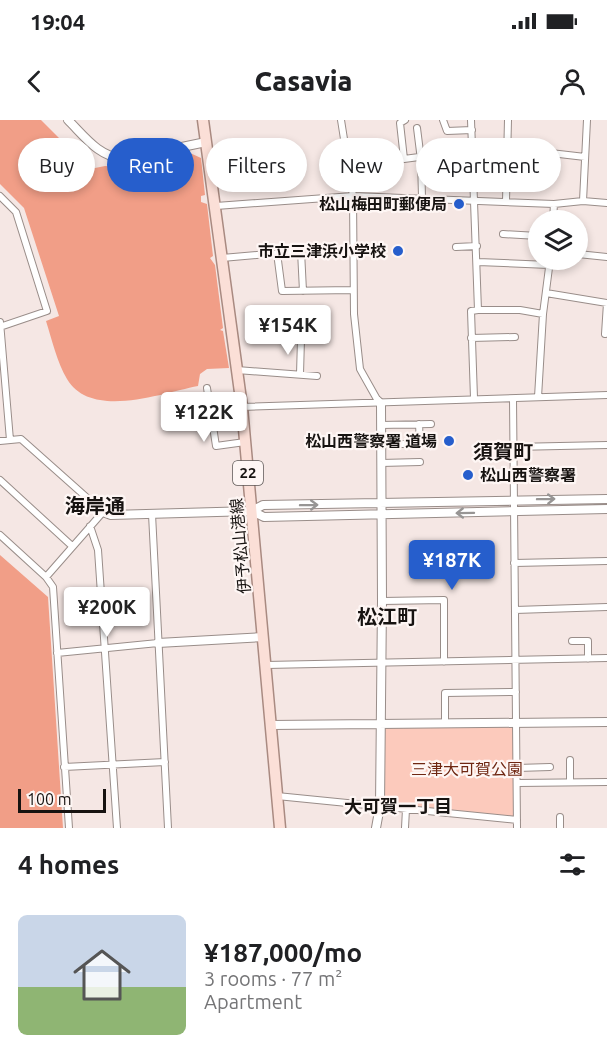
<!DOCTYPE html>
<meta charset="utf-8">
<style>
body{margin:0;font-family:Ubuntu,"Noto Sans JP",sans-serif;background:#f6f6f6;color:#202124;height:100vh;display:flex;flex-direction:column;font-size:22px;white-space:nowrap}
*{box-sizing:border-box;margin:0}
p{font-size:20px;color:#757577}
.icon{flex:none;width:33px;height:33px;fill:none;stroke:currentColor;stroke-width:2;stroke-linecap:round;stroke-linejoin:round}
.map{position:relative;height:708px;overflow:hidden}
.panel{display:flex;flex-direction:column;background:#fff;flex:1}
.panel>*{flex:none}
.top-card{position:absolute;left:18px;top:18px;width:572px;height:54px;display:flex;gap:12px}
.fabs{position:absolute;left:528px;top:90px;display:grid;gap:12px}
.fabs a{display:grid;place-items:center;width:60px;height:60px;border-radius:50%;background:#fff;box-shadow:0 3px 9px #0003;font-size:30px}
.scale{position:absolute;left:18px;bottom:15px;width:88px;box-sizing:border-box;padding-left:6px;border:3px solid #171311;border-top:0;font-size:16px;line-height:21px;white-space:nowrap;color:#171311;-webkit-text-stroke:4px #fef6f4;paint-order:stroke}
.price{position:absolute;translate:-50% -51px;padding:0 14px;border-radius:6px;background:#fff;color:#222;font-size:20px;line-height:39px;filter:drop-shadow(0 2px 3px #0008)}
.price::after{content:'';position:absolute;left:50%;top:36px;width:18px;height:14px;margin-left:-9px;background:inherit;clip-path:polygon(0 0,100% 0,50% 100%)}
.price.selected{background:#265ecc;color:#fff}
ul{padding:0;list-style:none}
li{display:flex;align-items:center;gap:18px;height:150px;padding:0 18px}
li span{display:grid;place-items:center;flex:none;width:168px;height:120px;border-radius:9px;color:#555}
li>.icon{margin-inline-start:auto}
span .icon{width:72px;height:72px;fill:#fffc;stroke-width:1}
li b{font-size:26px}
h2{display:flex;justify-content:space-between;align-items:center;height:72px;padding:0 18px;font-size:26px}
.pill{padding:0 21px;border-radius:27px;background:#fff;box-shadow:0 3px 9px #0003;font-size:21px;line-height:54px}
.pill.selected{background:#265ecc;color:#fff}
.status{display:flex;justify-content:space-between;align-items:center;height:42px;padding:0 30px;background:#fff;direction:ltr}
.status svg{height:16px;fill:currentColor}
header{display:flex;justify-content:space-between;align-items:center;height:78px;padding:0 18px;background:#fff;font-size:27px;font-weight:800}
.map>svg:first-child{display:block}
.green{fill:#fccabc}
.water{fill:#f19e87}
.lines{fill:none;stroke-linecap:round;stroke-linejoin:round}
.minor-casing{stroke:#998d89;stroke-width:8}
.tertiary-casing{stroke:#998d89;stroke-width:10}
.primary-casing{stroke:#a98a81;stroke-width:13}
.minor{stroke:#fff;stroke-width:6}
.tertiary{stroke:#fff;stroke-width:8}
.primary{stroke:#fbdfd7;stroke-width:10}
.oneway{stroke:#979594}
.poi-dot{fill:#265ecc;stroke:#fef6f4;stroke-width:2}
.labels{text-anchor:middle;stroke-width:4.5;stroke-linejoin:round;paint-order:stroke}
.shield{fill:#fef6f4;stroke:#5c5755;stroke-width:1.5}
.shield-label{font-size:15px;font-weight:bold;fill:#171311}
.poi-label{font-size:16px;font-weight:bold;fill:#171311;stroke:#fef6f4;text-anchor:end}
.street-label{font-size:16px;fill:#171311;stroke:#fef6f4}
.park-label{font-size:16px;fill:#6f2712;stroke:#fef6f4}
.neighbourhood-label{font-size:18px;font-weight:bold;fill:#171311;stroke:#fef6f4}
.quarter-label{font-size:20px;font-weight:bold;fill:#171311;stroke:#fef6f4}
</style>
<div class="status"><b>19:04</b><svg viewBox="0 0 49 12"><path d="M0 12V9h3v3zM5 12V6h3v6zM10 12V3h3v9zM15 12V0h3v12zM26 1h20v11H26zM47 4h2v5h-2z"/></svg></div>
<header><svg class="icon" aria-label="back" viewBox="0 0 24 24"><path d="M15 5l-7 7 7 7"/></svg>Casavia<svg class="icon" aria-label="person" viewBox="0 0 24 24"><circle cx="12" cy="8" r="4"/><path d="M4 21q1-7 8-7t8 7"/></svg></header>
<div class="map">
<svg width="607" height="708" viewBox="0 0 607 708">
<rect width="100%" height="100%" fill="#f5e7e4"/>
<!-- green -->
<path class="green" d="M514 605 515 698 381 685 383 606Z"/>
<!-- water -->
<path class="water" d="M0 0H41L90 49 105 46 120 47 190 33 201 38 205 75 201 76V82L207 84 213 136 210 138 215 145 223 208 220 210 223 211 229 248 207 249 200 254 198 266C162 273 91 300 67 259 57 242 52 220 46 201L59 196 24 88 0 64Z
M0 435 48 477 63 708H0Z"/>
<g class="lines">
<defs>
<path id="minor" d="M341 0 353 76 354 194 360 249 378 281
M405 0 400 3 404 39 419 37
M443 0 447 11 472 10
M471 0 478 190 471 191 474 278
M417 8 421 40 422 77
M378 23 381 37
M542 32 585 37
M346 33 380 30
M0 76 16 92 47 191 0 207
M506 81 508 0
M583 81 587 0
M216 86 353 76 554 84 583 81 607 83
M553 100 554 84
M503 114 538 116
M456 127 477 126
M277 133 282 171 353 170
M578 134 607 137
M222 138 301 131 303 171
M478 142 549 145
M546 173 607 183
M478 190H520L543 194
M0 202 10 320
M605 214 607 183
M471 218 515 217
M237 250 317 256
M300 254 301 219
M207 268 216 326 245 322
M538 277 543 194 550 140
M513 279 517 708
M242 287 607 275
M381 305 431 304
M0 321 21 319 103 392 46 457
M381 324H420L419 304
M513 327 607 325
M381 343 420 342
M0 360 72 426
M152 394 168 708
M90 406 98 430 117 708
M0 415 46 457 53 467 69 708
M514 443 607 441
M382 481 444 480V542
M515 490 607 487
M572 521H588V539
M57 533 158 523
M266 545 607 538
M445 603V573L516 572
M64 647 165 642
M517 648 550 647
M570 662V640
M517 663 607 662
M277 676 517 700
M560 697V708
M405 708 406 689"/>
<path id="tertiary" d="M68 0C85 17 99 37 124 39L206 22
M252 391 264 397 607 389
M103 392 111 395 252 391 263 385 607 379
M158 523 263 517
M271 605 607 602
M376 708 380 686 382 481 381 284 378 281"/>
<path id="primary" d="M203 0 242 287 280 708"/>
</defs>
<!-- minor casing -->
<use href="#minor" class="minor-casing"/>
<!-- tertiary casing -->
<use href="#tertiary" class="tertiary-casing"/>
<!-- primary casing -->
<use href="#primary" class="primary-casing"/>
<!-- minor -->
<use href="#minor" class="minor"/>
<!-- tertiary -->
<use href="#tertiary" class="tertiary"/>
<!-- primary -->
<use href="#primary" class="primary"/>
</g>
<!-- one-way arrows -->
<defs><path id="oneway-shaft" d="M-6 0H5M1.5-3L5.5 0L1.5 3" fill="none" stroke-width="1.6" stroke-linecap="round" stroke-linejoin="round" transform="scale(1.5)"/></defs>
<g class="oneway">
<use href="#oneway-shaft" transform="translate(546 379) rotate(-1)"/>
<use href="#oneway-shaft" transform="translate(309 385) rotate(-1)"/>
<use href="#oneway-shaft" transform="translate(465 393) rotate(179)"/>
</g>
<!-- markers -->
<g class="poi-dot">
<circle cx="459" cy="84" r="6"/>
<circle cx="398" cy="131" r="6"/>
<circle cx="449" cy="321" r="6"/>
<circle cx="468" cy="355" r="6"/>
</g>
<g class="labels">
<!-- shield labels -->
<rect class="shield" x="233" y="341" width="30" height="24" rx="4.5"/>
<g class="shield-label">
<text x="248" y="358">22</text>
</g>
<!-- poi labels -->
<g class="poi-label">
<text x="447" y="90">松山梅田町郵便局</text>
<text x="386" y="137">市立三津浜小学校</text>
<text x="437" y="327">松山西警察署 道場</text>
<text x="480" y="361" text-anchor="start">松山西警察署</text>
</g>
<!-- street labels -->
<g class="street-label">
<text transform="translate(240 426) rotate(-95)" y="6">伊予松山港線</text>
</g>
<!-- park labels -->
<g class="park-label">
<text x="467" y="655">三津大可賀公園</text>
</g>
<!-- neighbourhood labels -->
<g class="neighbourhood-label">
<text x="398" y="693">大可賀一丁目</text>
</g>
<!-- quarter labels -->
<g class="quarter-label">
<text x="503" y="339">須賀町</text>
<text x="95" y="393">海岸通</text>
<text x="387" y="504">松江町</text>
</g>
</g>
</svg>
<div class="fabs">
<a><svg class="icon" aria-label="layers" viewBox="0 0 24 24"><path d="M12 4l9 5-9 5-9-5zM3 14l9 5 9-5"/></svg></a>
</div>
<div class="scale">100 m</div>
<b class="price" style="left:288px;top:236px">¥154K</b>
<b class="price" style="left:204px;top:323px">¥122K</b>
<b class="price selected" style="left:452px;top:471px">¥187K</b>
<b class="price" style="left:107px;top:518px">¥200K</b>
<div class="top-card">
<a class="pill">Buy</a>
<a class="pill selected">Rent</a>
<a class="pill">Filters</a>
<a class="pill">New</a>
<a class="pill">Apartment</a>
</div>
</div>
<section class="panel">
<h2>4 homes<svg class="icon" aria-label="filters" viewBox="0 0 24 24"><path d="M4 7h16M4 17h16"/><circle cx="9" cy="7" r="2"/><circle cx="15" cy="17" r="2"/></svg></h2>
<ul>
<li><span style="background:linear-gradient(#c9d6e8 60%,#8fb573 0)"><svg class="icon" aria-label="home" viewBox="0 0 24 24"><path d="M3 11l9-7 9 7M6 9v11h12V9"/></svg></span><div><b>¥187,000/mo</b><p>3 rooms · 77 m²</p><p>Apartment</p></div></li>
</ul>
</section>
